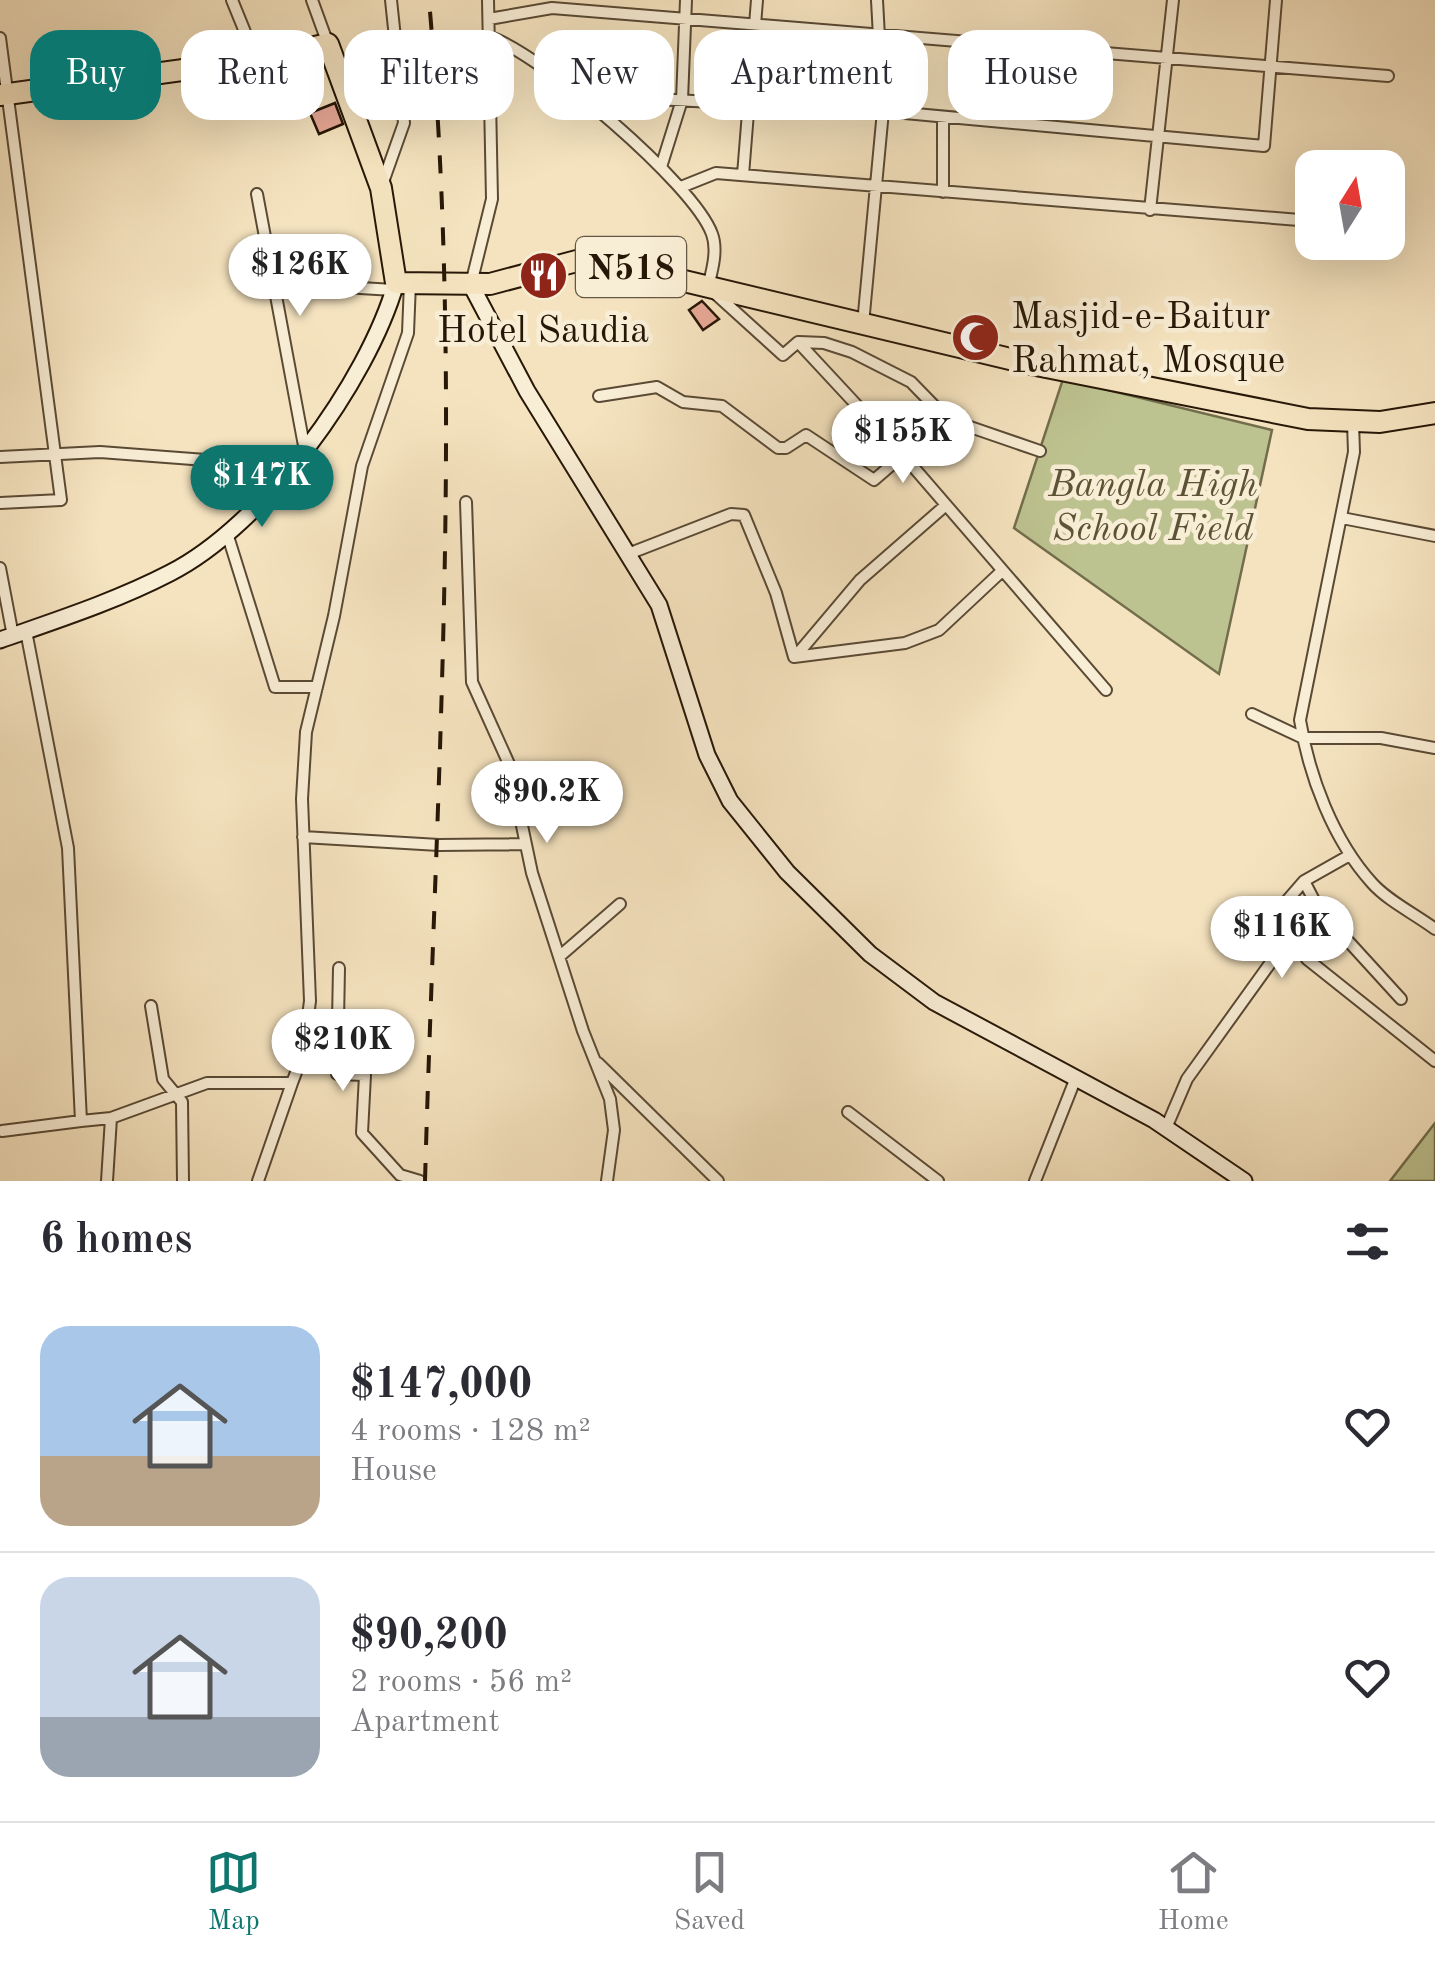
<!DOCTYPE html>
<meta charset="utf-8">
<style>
body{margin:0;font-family:"Old Standard TT",serif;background:#f7f7f7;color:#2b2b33;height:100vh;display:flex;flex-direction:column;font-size:38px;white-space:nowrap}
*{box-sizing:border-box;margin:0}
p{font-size:32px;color:#7c7c81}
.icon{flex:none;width:55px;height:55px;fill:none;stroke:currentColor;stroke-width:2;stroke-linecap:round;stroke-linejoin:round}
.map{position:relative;height:1181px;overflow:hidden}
.sheet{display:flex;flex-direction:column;background:#fff;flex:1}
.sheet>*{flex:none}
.banner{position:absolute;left:30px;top:30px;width:1375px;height:90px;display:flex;gap:20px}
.needle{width:65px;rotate:11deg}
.fabs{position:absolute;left:1295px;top:150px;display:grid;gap:20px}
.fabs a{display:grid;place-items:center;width:110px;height:110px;border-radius:20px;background:#fff;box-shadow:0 10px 40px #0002;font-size:50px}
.price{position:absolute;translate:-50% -85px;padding:0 22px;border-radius:35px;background:#fff;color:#222;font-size:32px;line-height:65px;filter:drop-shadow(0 2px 5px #0008)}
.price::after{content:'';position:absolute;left:50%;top:60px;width:30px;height:22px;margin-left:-15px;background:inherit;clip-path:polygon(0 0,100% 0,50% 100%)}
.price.active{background:#0f766e;color:#fff}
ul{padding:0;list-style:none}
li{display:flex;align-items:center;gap:30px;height:250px;padding:0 40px}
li+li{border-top:2px solid #e1e1e2}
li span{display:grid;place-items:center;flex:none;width:280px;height:200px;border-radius:30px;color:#555}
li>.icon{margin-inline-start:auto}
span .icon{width:120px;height:120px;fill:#fffc;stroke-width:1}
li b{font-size:42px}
h2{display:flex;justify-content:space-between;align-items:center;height:120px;padding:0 40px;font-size:42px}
.chip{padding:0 35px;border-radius:30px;background:#fff;box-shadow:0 10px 40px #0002;font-size:35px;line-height:90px}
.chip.active{background:#0f766e;color:#fff}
.tabs{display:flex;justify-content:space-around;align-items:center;height:140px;border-top:2px solid #e1e1e2;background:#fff;font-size:28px;color:#7c7c81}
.tabs a{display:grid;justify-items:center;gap:5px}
.tabs .active{color:#0f766e}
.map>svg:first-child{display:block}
.green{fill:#bdc390;stroke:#726d4c;stroke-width:2.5}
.building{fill:#e6a896;stroke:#271707;stroke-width:2.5}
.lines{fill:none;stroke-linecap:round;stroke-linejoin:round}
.street-casing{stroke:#5a4a35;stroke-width:14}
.secondary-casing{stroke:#271707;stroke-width:19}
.highway-casing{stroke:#271707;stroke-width:24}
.street{stroke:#f8edd5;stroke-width:10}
.secondary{stroke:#f8edd5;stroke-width:15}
.highway{stroke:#f5e3bf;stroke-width:20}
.rail{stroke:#271707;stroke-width:4;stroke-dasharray:18 18;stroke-linecap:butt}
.labels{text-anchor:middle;stroke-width:9;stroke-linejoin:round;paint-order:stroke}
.shield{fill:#f8edd5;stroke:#665745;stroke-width:2.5}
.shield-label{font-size:35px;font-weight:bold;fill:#271707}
.poi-label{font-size:38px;fill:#271707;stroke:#f8edd5;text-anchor:start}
.park-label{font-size:38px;font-style:italic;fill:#5c5337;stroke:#f8edd5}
</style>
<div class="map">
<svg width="1435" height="1181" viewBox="0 0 1435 1181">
<rect width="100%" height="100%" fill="#f5e3bf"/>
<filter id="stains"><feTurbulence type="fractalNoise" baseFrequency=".002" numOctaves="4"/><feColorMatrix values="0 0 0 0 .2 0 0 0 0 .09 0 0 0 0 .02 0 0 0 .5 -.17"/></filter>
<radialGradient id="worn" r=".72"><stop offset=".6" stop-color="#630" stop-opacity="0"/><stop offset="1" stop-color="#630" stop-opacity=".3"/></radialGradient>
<!-- green -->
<path class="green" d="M1063 379 1272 430 1219 674 1014 528Z
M1435 1123V1181H1390Z"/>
<!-- building -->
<path class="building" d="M335 103 343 124 319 134 310 113Z
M702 301 719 319 703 330 689 310Z"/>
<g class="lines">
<defs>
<path id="street" d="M232 0 256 59
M312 0 328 44
M489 19 552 8 1388 76
M490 37C541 54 694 184 712 234 718 250 712 271 708 287L783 355 798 342 903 455 1106 690
M0 38 61 500 0 503
M580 95 883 111 1264 146 1276 0
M661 167 682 100 686 0
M743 175 757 0
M382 185 404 123 391 0
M681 187 716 173 1312 221
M943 192V117
M257 194 305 451
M1150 210 1173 0
M1388 226H1397
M471 284 492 199 488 0
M275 292 309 285 394 290
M863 324 883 111 877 0
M799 342 824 343 852 352 911 382 947 419 1040 451
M599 396 657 387 683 402 722 406 778 448H786L806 435 874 480 903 455
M1353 423 1354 452 1300 720C1309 776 1333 840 1372 883 1388 901 1415 914 1435 929
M0 457 100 452 232 462 270 490
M466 502 472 682 509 764 532 873 583 1031 610 1099 614 1130 607 1181
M1342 518 1435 536
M227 533 275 687H317
M628 554 731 514 744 515 776 593 794 657 905 643 939 630 1002 571
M0 568 13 636
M26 631 68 848 81 1121 111 1118 107 1181
M795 657 860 580 946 505
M1252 714 1303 738H1381L1435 748
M303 837 439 845 526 844
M1350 855 1304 881 1318 908 1401 999
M1282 922 1278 911 1304 881
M560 956 620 904
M339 968 337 1074 365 1075 362 1133 400 1175 420 1181
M151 1006 163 1079 182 1102 183 1181
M598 1063 718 1181
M292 1083 303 1054 310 1001 302 799 306 732 334 616 362 466 408 333 410 283
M848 1112 938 1181
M111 1118 207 1083H292L258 1181
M1166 1128 1187 1079 1274 958 1282 922 1307 959 1435 1061
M2 1131 81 1121
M1035 1181 1075 1080"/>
<path id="secondary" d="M471 285 527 391 659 605 707 755 730 801 787 872 870 954 934 1002 1154 1120 1244 1181
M0 640C57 620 116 601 170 573 264 525 367 383 396 283"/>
<path id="highway" d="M0 95 256 60 328 44 381 188 396 283 490 284 588 258 1031 364 1308 419 1380 422 1435 413"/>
</defs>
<!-- street casing -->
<use href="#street" class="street-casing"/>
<!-- secondary casing -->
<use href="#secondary" class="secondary-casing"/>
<!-- highway casing -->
<use href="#highway" class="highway-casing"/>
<!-- street -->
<use href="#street" class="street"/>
<!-- secondary -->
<use href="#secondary" class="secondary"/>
<!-- highway -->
<use href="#highway" class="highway"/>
<!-- rail -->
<path class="rail" d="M425 1181C436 787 464 394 429 0"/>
</g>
<!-- icons -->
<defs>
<symbol id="restaurant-disc" viewBox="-11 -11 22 22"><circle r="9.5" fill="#8f2418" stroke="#f8edd5"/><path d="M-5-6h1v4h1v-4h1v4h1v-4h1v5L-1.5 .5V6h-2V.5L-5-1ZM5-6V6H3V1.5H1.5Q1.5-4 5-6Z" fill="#fff"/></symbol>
<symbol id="mosque-disc" viewBox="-11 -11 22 22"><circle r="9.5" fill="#8f2418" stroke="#f8edd5"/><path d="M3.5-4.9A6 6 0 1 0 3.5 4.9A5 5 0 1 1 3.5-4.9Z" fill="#fff"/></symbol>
</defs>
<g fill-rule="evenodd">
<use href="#restaurant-disc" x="516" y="248" width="55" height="55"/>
<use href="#mosque-disc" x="948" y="310" width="55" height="55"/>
</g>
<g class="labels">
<!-- shield labels -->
<rect class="shield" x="576" y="237" width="110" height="60" rx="8"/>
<g class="shield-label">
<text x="631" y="279">N518</text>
</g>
<!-- poi labels -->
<g class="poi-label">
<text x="1011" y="328">Masjid-e-Baitur<tspan x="1011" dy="44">Rahmat, Mosque</tspan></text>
<text x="543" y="342" text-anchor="middle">Hotel Saudia</text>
</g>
<!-- park labels -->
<g class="park-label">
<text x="1153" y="496">Bangla High<tspan x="1153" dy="44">School Field</tspan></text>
</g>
</g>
<rect width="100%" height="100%" filter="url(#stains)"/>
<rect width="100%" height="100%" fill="url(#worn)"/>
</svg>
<div class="fabs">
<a><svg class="needle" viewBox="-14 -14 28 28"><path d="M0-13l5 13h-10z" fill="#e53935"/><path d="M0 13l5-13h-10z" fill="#7c7c81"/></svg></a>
</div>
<b class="price" style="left:300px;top:319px">$126K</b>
<b class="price" style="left:903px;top:486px">$155K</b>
<b class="price active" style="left:262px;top:530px">$147K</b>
<b class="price" style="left:547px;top:846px">$90.2K</b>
<b class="price" style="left:1282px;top:981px">$116K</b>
<b class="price" style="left:343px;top:1094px">$210K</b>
<div class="banner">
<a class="chip active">Buy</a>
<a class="chip">Rent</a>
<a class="chip">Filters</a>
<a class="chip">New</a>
<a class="chip">Apartment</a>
<a class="chip">House</a>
</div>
</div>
<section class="sheet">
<h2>6 homes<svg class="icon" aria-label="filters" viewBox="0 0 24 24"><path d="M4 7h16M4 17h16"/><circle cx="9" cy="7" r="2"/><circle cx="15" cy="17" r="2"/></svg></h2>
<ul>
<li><span style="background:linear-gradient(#a9c7e8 65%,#b9a48a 0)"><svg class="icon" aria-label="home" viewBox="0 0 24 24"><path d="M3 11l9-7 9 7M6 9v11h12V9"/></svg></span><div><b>$147,000</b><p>4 rooms · 128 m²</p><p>House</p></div><svg class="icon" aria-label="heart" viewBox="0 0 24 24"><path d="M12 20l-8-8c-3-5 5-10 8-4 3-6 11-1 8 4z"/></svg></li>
<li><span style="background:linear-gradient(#c9d6e8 70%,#9aa5b1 0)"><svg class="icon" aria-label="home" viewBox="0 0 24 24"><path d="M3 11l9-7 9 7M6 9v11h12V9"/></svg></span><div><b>$90,200</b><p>2 rooms · 56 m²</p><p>Apartment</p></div><svg class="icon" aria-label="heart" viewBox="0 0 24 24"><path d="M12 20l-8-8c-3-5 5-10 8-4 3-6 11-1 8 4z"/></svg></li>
</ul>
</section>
<nav class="tabs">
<a class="active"><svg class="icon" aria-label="map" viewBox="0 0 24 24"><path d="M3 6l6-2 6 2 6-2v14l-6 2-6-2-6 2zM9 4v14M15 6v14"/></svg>Map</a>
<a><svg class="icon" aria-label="saved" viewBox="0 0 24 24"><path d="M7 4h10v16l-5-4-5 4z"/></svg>Saved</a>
<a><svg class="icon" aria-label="home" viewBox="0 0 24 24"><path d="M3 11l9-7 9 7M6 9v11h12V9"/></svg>Home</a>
</nav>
